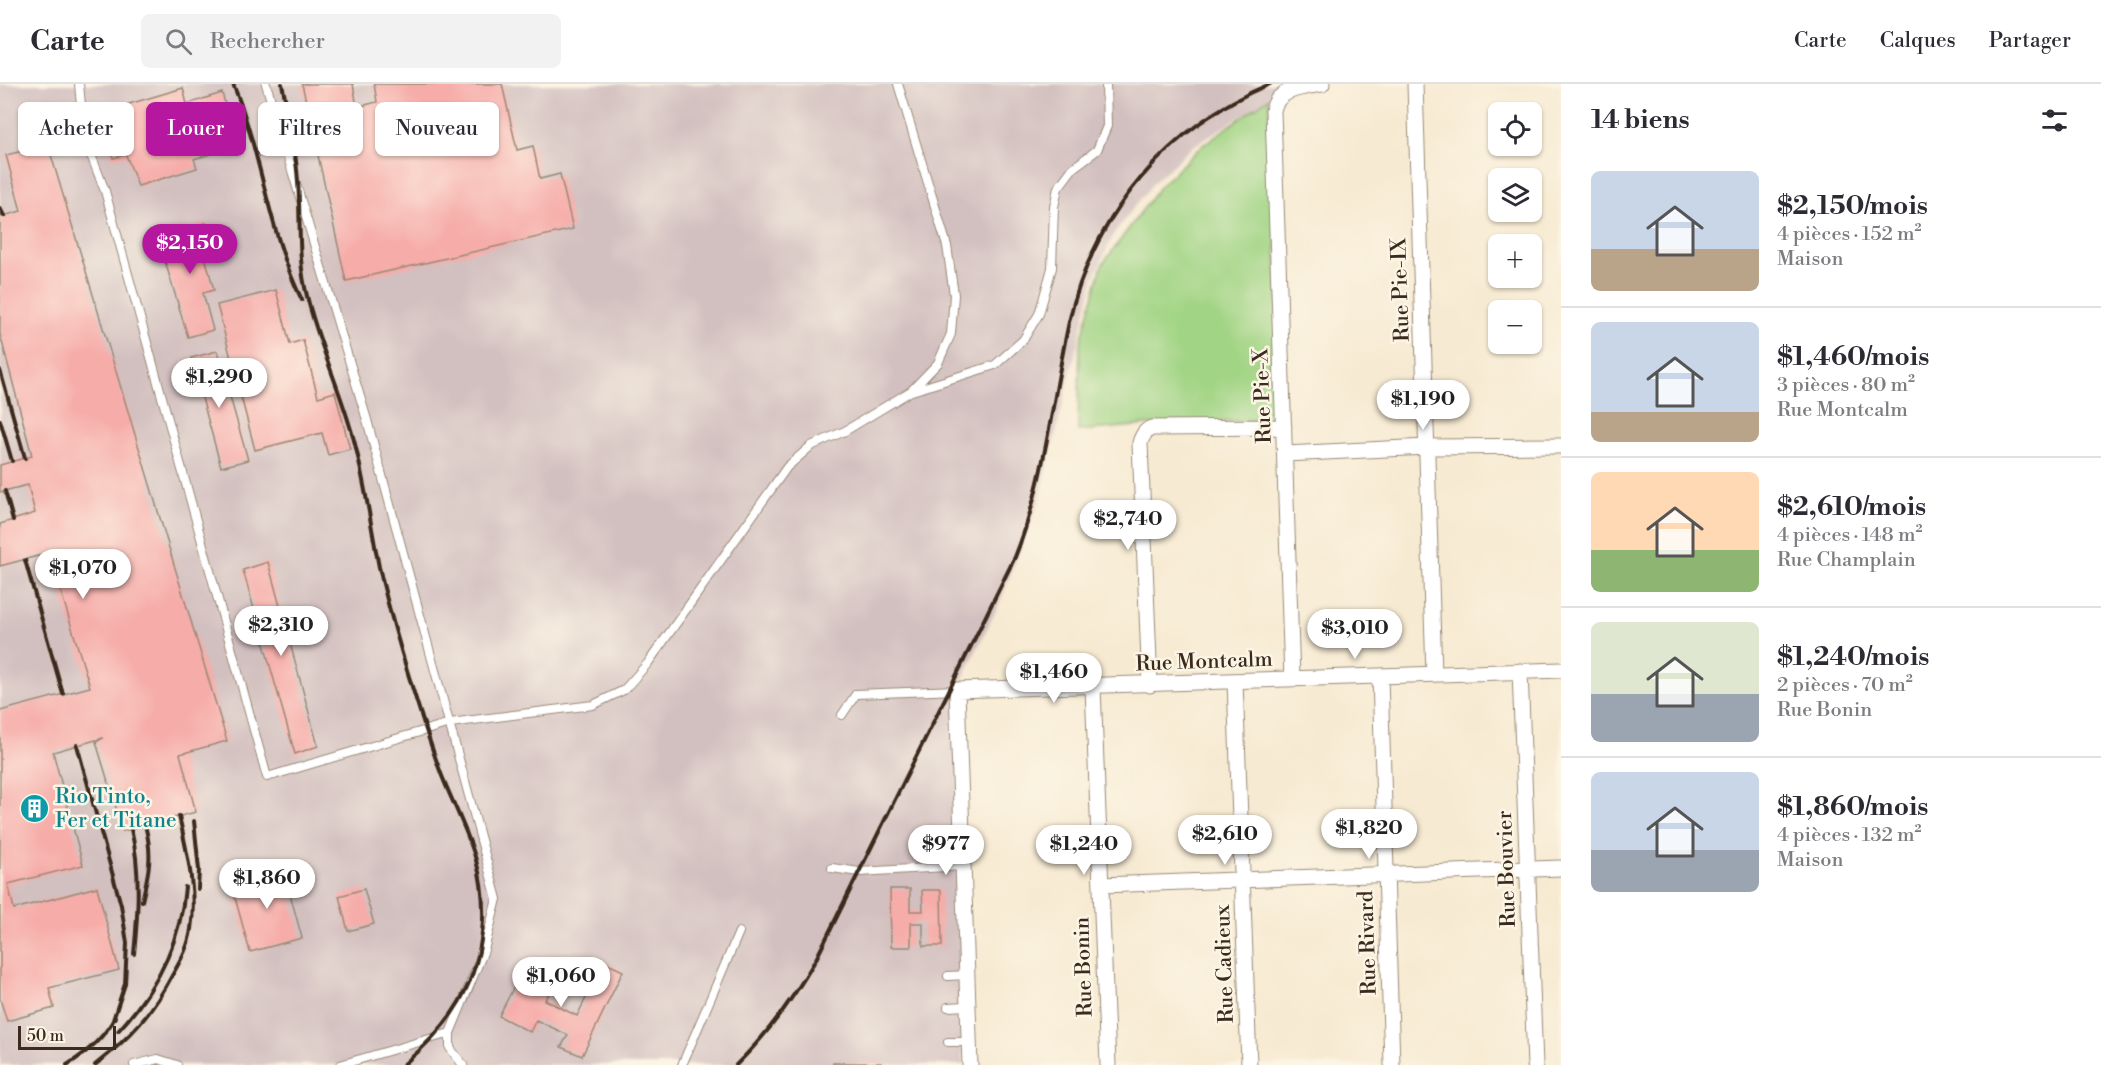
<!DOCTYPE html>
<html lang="fr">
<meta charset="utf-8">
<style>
body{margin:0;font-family:"Libre Bodoni",serif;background:#f2f2f3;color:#2b2b33;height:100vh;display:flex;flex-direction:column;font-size:22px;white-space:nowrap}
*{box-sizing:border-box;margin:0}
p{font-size:20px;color:#7c7c81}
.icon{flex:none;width:33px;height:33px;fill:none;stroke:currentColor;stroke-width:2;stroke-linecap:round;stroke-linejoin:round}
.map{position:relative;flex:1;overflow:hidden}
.drawer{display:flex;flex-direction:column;background:#fff;width:540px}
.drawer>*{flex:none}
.banner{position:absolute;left:18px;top:18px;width:570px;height:54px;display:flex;gap:12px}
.buttons{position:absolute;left:1488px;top:18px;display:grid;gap:12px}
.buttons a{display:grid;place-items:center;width:54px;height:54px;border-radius:9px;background:#fff;box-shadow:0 2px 4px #0004;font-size:30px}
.scale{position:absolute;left:18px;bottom:15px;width:98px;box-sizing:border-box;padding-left:6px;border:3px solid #3b2a1e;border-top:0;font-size:16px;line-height:21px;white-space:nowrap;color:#3b2a1e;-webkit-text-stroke:4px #fcf5e5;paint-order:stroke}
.price{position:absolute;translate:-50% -51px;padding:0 14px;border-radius:21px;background:#fff;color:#222;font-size:20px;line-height:39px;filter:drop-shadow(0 2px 3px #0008)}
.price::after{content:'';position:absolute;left:50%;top:36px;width:18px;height:14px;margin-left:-9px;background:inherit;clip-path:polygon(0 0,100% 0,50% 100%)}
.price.on{background:#b5179e;color:#fff}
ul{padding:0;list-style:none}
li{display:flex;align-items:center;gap:18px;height:150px;padding:0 30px}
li+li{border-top:2px solid #e1e1e2}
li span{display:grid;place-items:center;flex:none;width:168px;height:120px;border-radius:9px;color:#555}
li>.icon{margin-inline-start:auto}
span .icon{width:72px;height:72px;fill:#fffc;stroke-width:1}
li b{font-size:26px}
h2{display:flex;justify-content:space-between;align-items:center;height:72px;padding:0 30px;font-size:26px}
.chip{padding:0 21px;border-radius:9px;background:#fff;box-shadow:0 2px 4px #0004;font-size:21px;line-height:54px}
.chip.on{background:#b5179e;color:#fff}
header{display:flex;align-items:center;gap:36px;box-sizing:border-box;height:84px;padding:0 30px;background:#fff;border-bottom:2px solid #e1e1e2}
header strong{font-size:28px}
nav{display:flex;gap:33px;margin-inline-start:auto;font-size:21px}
.search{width:420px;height:54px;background:#f2f2f3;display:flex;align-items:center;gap:15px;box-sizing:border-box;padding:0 21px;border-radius:9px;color:#7c7c81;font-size:22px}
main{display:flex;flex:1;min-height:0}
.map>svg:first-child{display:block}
.industrial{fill:#d2bfbf}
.green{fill:#a1d484;stroke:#6e7f51;stroke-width:1.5}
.building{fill:#f6aca9}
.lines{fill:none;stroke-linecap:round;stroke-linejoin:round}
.lane-casing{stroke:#998a78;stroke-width:10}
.street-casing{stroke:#998a78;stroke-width:17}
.lane{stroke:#fff;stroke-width:8}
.street{stroke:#fff;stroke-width:15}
.rail{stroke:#3b2a1e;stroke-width:4}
.labels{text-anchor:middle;stroke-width:5;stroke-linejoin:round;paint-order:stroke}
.street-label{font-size:21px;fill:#3b2a1e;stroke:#fcf5e5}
.culture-label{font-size:21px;fill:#0d838f;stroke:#fcf5e5;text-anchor:start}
</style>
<header>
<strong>Carte</strong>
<div class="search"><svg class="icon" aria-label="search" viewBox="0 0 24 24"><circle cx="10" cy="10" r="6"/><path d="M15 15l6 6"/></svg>Rechercher</div>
<nav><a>Carte</a><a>Calques</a><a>Partager</a></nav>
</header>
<main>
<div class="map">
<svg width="1561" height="981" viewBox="0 0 1561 981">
<rect width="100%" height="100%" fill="#fcf5e5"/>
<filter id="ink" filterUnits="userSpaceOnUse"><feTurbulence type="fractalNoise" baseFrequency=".0167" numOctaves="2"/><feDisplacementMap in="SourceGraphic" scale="12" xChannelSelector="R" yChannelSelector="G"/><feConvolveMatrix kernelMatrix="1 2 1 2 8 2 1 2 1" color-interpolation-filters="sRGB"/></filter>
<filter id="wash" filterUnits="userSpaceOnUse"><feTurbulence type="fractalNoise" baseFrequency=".008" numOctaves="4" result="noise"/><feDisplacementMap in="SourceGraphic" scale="24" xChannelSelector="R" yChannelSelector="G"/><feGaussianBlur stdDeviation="1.35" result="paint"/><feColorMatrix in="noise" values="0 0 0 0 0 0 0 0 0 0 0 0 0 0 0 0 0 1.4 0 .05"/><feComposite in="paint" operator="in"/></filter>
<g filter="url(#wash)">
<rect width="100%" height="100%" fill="#f7ead2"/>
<!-- industrial -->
<path class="industrial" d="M0 0H1290L1192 63 1153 99 1114 149 1094 193 1039 417 1000 518 957 606 963 981H0Z"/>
<!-- green -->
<path class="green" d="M1269 14 1284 335 1147 341 1078 347 1080 260 1102 181 1160 102 1204 60Z"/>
<g id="blocks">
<!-- building -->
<path class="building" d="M302 0H353L357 23 377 18 374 0H502L517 66 533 62 540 95 560 90 573 145 346 197Z
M183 4 187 20 222 9 237 62 194 75 197 84 138 102 126 71 113 74 104 47 118 44 112 25Z
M48 61 227 657 180 670 196 728 123 747 96 658 103 654 53 668 83 781 8 800 14 825 97 803 119 886 49 904 54 924 7 937 0 915V627L90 603 49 469 0 482V440L35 429 28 401 0 408V381L32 372 0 250V133L21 127 6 71Z
M206 139 214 166 204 169 214 206 203 209 213 246 188 253 158 154Z
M276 206 290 260 303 256 318 313 335 308 350 365 328 371 322 349 255 366 217 221Z
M217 267 248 376 221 383 191 274Z
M268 478 318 662 295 670 243 486Z
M283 784 302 854 250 868 231 799Z
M364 805 374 840 348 847 339 812Z
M890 805H910V827H923L922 806H941L942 862H923V839H911V863H891Z
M604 878 623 887 582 972 561 963 568 951 536 936 530 948 499 932 521 889 551 906 545 916 577 932Z
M833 979H881V981H833Z"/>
</g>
</g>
<g filter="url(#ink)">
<use href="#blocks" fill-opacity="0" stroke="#998a78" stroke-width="1.5"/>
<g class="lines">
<defs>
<path id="lane" d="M79 0 84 53 105 107 267 693 450 639 593 621 624 606 648 579 787 383 811 362 845 347 911 307 938 279 951 250 954 211 947 162 898 0
M266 0 367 336 497 815 484 866 450 949V964L463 981
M912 307 995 281 1023 256 1039 230 1052 184 1054 123 1058 104 1073 84 1097 66 1107 42 1106 0
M842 631 856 610 957 606
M832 784 859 788 963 782
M948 892 966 891
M948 923 967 922
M948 958H969
M134 981 158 975 177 981
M340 981 450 949
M682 981 739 848"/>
<path id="street" d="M1415 0 1434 590
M1285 370 1427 363 1561 362
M1520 587 1535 981
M1380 592 1392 981
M1292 595 1273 27C1276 5 1303 3 1322 0
M1235 597 1249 981
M1150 601 1140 359C1142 352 1145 346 1152 344L1284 343
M1093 603 1108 981
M1101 801 1561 784
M970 981 957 606 1561 586"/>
</defs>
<!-- lane casing -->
<use href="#lane" class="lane-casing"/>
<!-- street casing -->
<use href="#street" class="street-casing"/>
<!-- lane -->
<use href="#lane" class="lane"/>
<!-- street -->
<use href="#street" class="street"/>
<!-- rail -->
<path class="rail" d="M233 0C262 70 268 148 302 216
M282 0C289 32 296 65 298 98 301 136 297 174 307 212 319 262 342 309 355 360 365 400 371 442 379 483 390 531 405 581 420 628 427 649 434 671 442 692 463 744 485 776 483 836 480 899 450 942 403 981
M0 124 4 132
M0 286 25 374
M0 336 12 377
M5 407 13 436
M25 476 63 610
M77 661 121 821 127 859 125 900 112 939
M194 737 199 786 198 805
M131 745C141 786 138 829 134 870
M142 817C149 787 153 771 145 741
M118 947C155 907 181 858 185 803
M67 981C88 968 104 954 115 933
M95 981C132 952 152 930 174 888 182 874 189 861 191 845 197 808 187 768 179 732
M736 981C769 949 793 915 816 875L1015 473C1045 398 1052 316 1069 238 1093 131 1169 41 1270 0"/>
</g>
</g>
<!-- icons -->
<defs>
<symbol id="building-disc" viewBox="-11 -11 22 22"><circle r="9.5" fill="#0f9aa8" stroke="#fcf5e5"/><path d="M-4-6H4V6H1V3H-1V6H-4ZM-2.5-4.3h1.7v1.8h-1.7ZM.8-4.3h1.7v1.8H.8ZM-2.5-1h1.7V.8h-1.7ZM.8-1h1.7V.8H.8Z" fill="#fff"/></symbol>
</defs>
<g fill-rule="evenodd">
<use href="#building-disc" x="18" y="708" width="33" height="33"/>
</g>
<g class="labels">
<!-- street labels -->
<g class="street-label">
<text transform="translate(1400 206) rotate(-92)" y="7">Rue Pie-IX</text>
<text transform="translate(1262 312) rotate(-92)" y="7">Rue Pie-X</text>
<text transform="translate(1204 577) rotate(-2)" y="7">Rue Montcalm</text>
<text transform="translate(1506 785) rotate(-92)" y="7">Rue Bouvier</text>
<text transform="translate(1367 859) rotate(-92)" y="7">Rue Rivard</text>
<text transform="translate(1224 880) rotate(-92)" y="7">Rue Cadieux</text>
<text transform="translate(1083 883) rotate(-92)" y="7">Rue Bonin</text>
</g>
<!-- culture labels -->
<g class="culture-label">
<text x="55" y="719">Rio Tinto,<tspan x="55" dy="24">Fer et Titane</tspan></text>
</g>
</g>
</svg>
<div class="buttons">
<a><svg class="icon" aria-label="locate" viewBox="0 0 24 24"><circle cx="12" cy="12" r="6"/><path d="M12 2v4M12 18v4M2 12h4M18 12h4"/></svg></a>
<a><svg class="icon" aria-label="layers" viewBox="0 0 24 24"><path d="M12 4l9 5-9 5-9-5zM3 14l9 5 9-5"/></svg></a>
<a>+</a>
<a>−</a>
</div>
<div class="scale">50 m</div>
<b class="price on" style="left:190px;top:191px">$2,150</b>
<b class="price" style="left:219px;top:325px">$1,290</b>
<b class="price" style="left:1423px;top:347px">$1,190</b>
<b class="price" style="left:1128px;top:467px">$2,740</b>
<b class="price" style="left:83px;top:516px">$1,070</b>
<b class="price" style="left:281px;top:573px">$2,310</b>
<b class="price" style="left:1355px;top:576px">$3,010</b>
<b class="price" style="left:1054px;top:620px">$1,460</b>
<b class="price" style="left:1369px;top:776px">$1,820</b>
<b class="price" style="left:1225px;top:782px">$2,610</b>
<b class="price" style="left:946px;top:792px">$977</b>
<b class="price" style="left:1084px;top:792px">$1,240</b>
<b class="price" style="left:267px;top:826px">$1,860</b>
<b class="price" style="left:561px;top:924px">$1,060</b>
<div class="banner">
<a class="chip">Acheter</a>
<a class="chip on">Louer</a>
<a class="chip">Filtres</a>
<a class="chip">Nouveau</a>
</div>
</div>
<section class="drawer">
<h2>14 biens<svg class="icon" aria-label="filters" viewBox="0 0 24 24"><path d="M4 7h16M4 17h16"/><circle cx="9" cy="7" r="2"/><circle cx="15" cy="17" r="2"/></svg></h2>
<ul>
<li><span style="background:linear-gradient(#c9d6e8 65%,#b9a48a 0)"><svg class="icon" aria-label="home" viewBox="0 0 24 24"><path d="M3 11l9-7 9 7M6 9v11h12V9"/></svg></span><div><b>$2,150/mois</b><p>4 pièces · 152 m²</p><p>Maison</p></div></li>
<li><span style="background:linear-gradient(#c9d6e8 75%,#b9a48a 0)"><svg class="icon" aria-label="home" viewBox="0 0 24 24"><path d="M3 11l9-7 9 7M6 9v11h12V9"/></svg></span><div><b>$1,460/mois</b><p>3 pièces · 80 m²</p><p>Rue Montcalm</p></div></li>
<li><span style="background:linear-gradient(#ffd9b3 65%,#8fb573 0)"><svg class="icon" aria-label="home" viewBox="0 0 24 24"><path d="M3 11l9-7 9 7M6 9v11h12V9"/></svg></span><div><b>$2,610/mois</b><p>4 pièces · 148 m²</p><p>Rue Champlain</p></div></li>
<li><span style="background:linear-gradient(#dfe7d0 60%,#9aa5b1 0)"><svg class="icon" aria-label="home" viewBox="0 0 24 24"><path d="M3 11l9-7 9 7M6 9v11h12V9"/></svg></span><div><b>$1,240/mois</b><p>2 pièces · 70 m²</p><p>Rue Bonin</p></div></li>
<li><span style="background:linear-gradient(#c9d6e8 65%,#9aa5b1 0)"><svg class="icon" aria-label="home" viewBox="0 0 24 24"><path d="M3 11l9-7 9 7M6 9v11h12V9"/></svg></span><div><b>$1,860/mois</b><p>4 pièces · 132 m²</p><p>Maison</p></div></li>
</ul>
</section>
</main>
